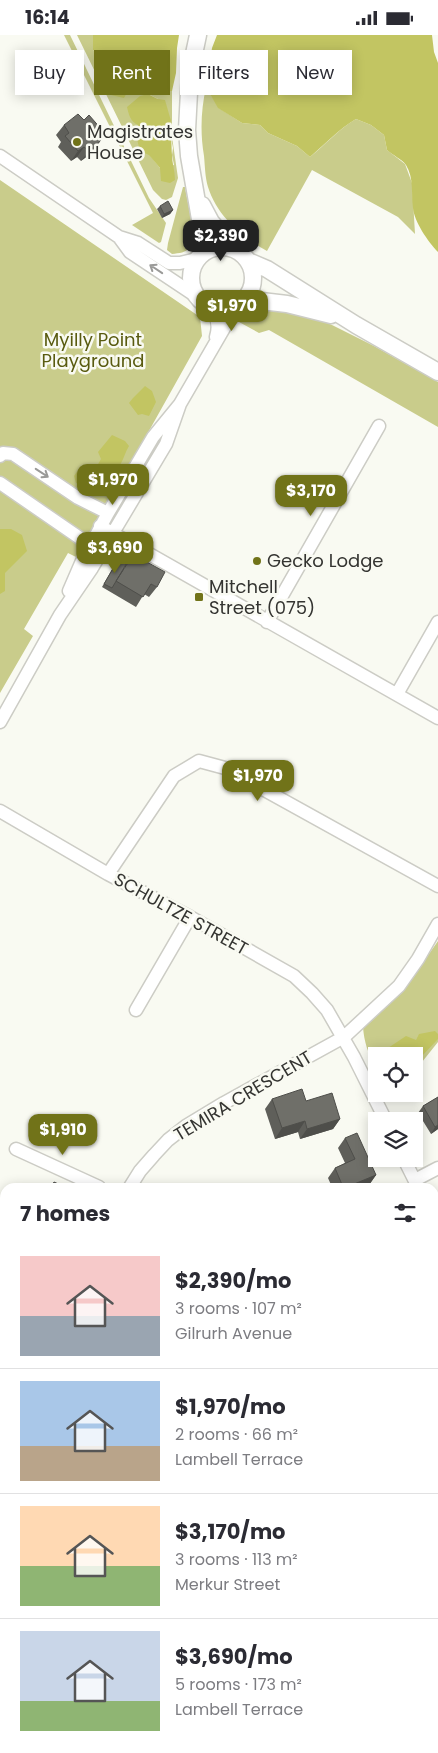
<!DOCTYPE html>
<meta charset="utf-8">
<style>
body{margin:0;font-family:Poppins,sans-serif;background:#f7f7f7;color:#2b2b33;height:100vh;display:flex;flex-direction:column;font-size:19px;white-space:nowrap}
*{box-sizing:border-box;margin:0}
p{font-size:16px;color:#7c7c81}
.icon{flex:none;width:28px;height:28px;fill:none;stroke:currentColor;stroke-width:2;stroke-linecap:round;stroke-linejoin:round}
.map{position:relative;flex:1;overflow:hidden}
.panel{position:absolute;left:0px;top:1148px;width:439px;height:571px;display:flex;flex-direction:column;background:#fff;border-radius:15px 15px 0 0;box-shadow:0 2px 12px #0003}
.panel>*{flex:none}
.banner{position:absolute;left:15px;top:15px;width:409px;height:45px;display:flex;gap:10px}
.buttons{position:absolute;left:368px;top:1012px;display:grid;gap:10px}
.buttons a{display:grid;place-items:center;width:55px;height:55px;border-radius:0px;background:#fff;box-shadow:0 2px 12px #0003;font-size:25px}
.price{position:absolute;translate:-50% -42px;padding:0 11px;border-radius:10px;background:#717319;color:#fff;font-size:16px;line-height:32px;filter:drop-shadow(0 1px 2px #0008)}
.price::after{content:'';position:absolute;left:50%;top:30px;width:15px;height:11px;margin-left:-8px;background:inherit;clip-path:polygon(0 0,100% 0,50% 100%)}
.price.selected{background:#222;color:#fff}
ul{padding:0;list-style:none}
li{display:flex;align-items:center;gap:15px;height:125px;padding:0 20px}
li+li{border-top:1px solid #e1e1e2}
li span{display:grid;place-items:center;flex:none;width:140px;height:100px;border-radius:0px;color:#555}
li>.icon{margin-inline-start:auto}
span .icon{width:60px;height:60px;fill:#fffc;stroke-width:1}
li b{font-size:21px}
h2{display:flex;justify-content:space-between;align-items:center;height:60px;padding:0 20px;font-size:21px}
.tag{padding:0 18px;border-radius:0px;background:#fff;box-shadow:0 2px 12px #0003;font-size:18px;line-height:45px}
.tag.selected{background:#717319;color:#fff}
.status{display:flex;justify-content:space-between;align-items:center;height:35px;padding:0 25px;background:#fff;direction:ltr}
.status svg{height:14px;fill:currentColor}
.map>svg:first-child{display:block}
.green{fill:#c9cc8b;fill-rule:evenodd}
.forest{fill:#c2c562}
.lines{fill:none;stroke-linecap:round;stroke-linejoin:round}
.minor-casing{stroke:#ccccc5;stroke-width:15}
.tertiary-casing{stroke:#ccccc5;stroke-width:19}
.minor{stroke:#fff;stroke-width:12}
.tertiary{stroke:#fff;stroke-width:16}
.wall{fill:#5f5f5a}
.shaded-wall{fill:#4e4e4a}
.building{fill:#6f6f69;stroke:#4e4e4a}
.oneway{stroke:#9a9a98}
.poi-dot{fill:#717319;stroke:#f9faf2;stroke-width:2}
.labels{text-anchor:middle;stroke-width:5;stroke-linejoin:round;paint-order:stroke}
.poi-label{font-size:18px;fill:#343431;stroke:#f9faf2;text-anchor:start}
.park-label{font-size:18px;fill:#595b10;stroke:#f9faf2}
.street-label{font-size:18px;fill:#343431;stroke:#f9faf2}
</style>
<div class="status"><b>16:14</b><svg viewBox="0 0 49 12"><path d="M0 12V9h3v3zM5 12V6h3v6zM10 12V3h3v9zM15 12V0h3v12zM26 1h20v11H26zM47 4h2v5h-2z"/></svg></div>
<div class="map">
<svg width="438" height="1718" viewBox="0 0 438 1718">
<rect width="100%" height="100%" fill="#f9faf2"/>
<!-- green -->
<path class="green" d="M64 0H70L149 163 166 188 161 207 159 208 132 190 153 178Z
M77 0H93V15L108 21V27L129 54 151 44 162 56H172V102L178 143 172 162 166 165 162 164 153 155ZM148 59 158 64 166 93 170 98 173 113 172 120 174 130 160 133 137 104 138 90Z
M206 52 219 73 242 88 260 90 268 98 297 111 310 122C325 110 340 93 356 84L371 90 384 100 387 115 405 129 412 148 415 199 398 182 312 135 267 216C242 202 217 181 208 152 205 142 205 131 204 121 200 97 201 75 206 52Z
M0 145 200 282 202 301 78 523 68 518 24 594 33 601 0 658Z
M183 152H185C187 166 197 201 190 212 186 218 179 218 172 219L167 215 168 208Z
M255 269 322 285 374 311 438 347V392L269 295 259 298 239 287 245 275Z
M438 906V1007L414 1037V1021H376V1031C368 1020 364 1006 363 992L403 956Z"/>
<!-- forest -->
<path class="forest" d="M93 0H179L177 13 176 38 172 56H162L151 44 144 48 140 54H129L124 63 111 60C105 51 101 43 102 31L108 27V21L93 15Z
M217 0H432L434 17 438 28V217C428 207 414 186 413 173 411 158 414 143 406 130 402 124 392 120 387 115L384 100 371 90 356 84C339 94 325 109 310 122L297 111 268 98 260 90 242 88 218 73 206 52 212 13Z
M148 59 158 64 165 65 171 86 166 93C173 102 171 110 172 120 172 128 175 136 175 145L170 148 161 146 160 133 149 120 140 116 137 104 138 90C130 86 129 80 127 72L140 61Z
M145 351 152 356 156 367 149 381 142 379 138 380 129 368 133 363Z
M112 400 125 406 129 411C125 417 124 424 120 430 116 436 110 444 104 448V455L99 458 88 455 87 451 76 448 74 441 81 431 88 433 97 431 101 424 98 417Z
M0 494H11L22 500 27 516 5 538V556L0 559Z
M435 996 438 999V1004L421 1022 414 1033V1021H387L388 1013 406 1001 416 1005 419 999Z"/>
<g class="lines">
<defs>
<path id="minor" d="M0 121 119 202 138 208 169 228H180L197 224
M119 202 130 217 196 261
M207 270C217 279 220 289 216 302
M0 421 3 418 13 419 78 463 108 478
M0 448 90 510
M100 491 438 683
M69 556 82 526 108 478 153 402 180 369 238 269
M267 587 379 391
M397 659 438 587
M0 687 60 580 92 533 166 409 180 369
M0 776 108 839 190 882 294 941 312 958 327 975 354 1022 386 1086
M108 839 174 741 199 726 225 733 438 851
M136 975 190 882
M16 1114 99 1152
M404 1124 418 1152
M415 1145 438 1133
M130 1152 140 1136 154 1120 168 1105 186 1091 224 1068 344 1002 399 951 418 924 438 889
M434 1192 438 1203
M0 1305 5 1303
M0 1494 5 1492
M434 1620 438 1619
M0 1685 5 1684
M0 1706 5 1705
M232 1714 233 1718
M346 1714V1718"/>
<path id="tertiary" d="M198 0 190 38 187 95 189 121 201 190 202 218
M202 170 211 187 234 214
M191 243a31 31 0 1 1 62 0a31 31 0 1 1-62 0Z
M248 226 267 234 356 290 438 337
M244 264 287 269 331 280"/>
</defs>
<!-- minor casing -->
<use href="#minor" class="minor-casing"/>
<!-- tertiary casing -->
<use href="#tertiary" class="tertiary-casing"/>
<!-- minor -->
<use href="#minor" class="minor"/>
<!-- tertiary -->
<use href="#tertiary" class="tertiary"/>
</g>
<!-- wall -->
<path class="wall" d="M64 90 98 101 94 116 81 126 77 122 71 126 58 112 61 107 56 100Z
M160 171 173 175 170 179 162 183 157 174Z
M115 529 157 552 149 562 144 559 136 572 102 552Z
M438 1062V1094L431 1099 418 1078 423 1071Z
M272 1064 306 1066 340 1084 333 1094 300 1104 298 1097 275 1104 265 1074Z
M345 1103 376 1140 369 1150 363 1152H332L328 1143 335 1133 345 1128 338 1113Z
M5 1367V1383L1 1372Z
M434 1405H438V1457L434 1454Z
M438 1483V1508H436L434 1500V1488L436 1484Z
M385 1714H423L425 1718H383Z"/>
<!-- shaded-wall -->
<path class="shaded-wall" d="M101 105 94 116 81 126 89 116Z
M84 112 77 122 71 126 78 116Z
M173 175 170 179 162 183 164 179Z
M340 1084 333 1094 300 1104 307 1094Z
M305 1086 298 1097 275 1104 282 1093Z
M438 1090V1094L431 1099 435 1092Z
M376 1140 369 1150 363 1152H347Z
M5 1247V1251L0 1254V1250Z
M434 1307H438V1311L434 1317Z
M438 1393V1401L434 1402V1394Z"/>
<!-- building -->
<path class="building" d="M78 79 84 85 89 80 102 95 97 100 101 105 89 116 84 112 78 116 65 101 69 98 64 90Z
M168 166 173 175 164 179 160 171Z
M136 521 165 537 157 552 151 549 143 562 116 546 131 523Z
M118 525 123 528 128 526 112 553 104 549Z
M302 1054 306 1066 332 1058 340 1084 307 1094 305 1086 282 1093 272 1064Z
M438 1062V1090L435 1092 423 1071Z
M357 1098 376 1140 347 1152H343L335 1133 355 1124 345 1103Z
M54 1147 65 1152H51Z
M5 1224V1247L0 1250V1227Z
M434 1294H438V1307H434Z
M438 1349V1393L434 1394V1370H435L434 1366V1350Z
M435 1403 438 1405V1442L434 1440V1405Z
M392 1714H423L425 1718H394Z"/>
<!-- one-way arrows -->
<defs><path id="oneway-shaft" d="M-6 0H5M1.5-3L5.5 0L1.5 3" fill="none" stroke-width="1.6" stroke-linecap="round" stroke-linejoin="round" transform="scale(1.25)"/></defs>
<g class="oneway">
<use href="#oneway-shaft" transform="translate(156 234) rotate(-146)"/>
<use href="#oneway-shaft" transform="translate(42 438) rotate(33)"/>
</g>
<!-- markers -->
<g class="poi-dot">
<circle cx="77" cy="107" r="5"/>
<circle cx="257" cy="526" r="5"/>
<rect x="194" y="557" width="10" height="10" rx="2.5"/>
</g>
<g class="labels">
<!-- poi labels -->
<g class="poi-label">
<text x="87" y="103">Magistrates<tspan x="87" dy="21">House</tspan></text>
<text x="267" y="532">Gecko Lodge</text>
<text x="209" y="558">Mitchell<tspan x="209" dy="21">Street (075)</tspan></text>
</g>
<!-- park labels -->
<g class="park-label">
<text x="93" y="311">Myilly Point<tspan x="93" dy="21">Playground</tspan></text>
</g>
<!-- street labels -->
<g class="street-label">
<text transform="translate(181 879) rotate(29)" y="6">SCHULTZE STREET</text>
<text transform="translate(243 1061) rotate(-31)" y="6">TEMIRA CRESCENT</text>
</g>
</g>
</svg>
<div class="buttons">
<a><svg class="icon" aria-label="locate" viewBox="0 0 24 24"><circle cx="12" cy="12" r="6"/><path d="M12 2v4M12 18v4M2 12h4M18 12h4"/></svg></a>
<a><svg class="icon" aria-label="layers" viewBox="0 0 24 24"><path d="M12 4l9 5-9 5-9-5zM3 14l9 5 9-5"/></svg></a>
</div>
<b class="price selected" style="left:221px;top:227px">$2,390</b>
<b class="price" style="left:232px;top:297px">$1,970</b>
<b class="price" style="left:113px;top:471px">$1,970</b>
<b class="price" style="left:311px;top:482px">$3,170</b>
<b class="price" style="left:115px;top:539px">$3,690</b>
<b class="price" style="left:258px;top:767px">$1,970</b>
<b class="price" style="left:63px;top:1121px">$1,910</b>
<div class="banner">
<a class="tag">Buy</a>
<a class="tag selected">Rent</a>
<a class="tag">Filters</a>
<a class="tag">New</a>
</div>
<section class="panel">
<h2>7 homes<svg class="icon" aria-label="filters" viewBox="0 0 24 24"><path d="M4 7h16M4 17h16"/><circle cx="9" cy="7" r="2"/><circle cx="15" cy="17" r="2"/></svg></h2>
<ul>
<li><span style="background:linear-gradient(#f6c9c9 60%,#9aa5b1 0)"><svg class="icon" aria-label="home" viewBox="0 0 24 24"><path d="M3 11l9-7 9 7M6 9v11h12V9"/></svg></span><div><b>$2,390/mo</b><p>3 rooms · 107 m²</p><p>Gilrurh Avenue</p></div></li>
<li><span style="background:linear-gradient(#a9c7e8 65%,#b9a48a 0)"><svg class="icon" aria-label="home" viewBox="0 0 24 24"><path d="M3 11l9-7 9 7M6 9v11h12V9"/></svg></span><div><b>$1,970/mo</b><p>2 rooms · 66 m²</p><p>Lambell Terrace</p></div></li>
<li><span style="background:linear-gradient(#ffd9b3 60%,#8fb573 0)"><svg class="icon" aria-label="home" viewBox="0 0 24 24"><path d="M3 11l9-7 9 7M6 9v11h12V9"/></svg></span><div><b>$3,170/mo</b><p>3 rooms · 113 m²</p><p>Merkur Street</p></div></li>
<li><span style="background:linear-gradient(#c9d6e8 70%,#8fb573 0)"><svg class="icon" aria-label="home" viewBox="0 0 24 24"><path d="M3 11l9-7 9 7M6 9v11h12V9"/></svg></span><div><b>$3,690/mo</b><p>5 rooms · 173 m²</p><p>Lambell Terrace</p></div></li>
</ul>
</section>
</div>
